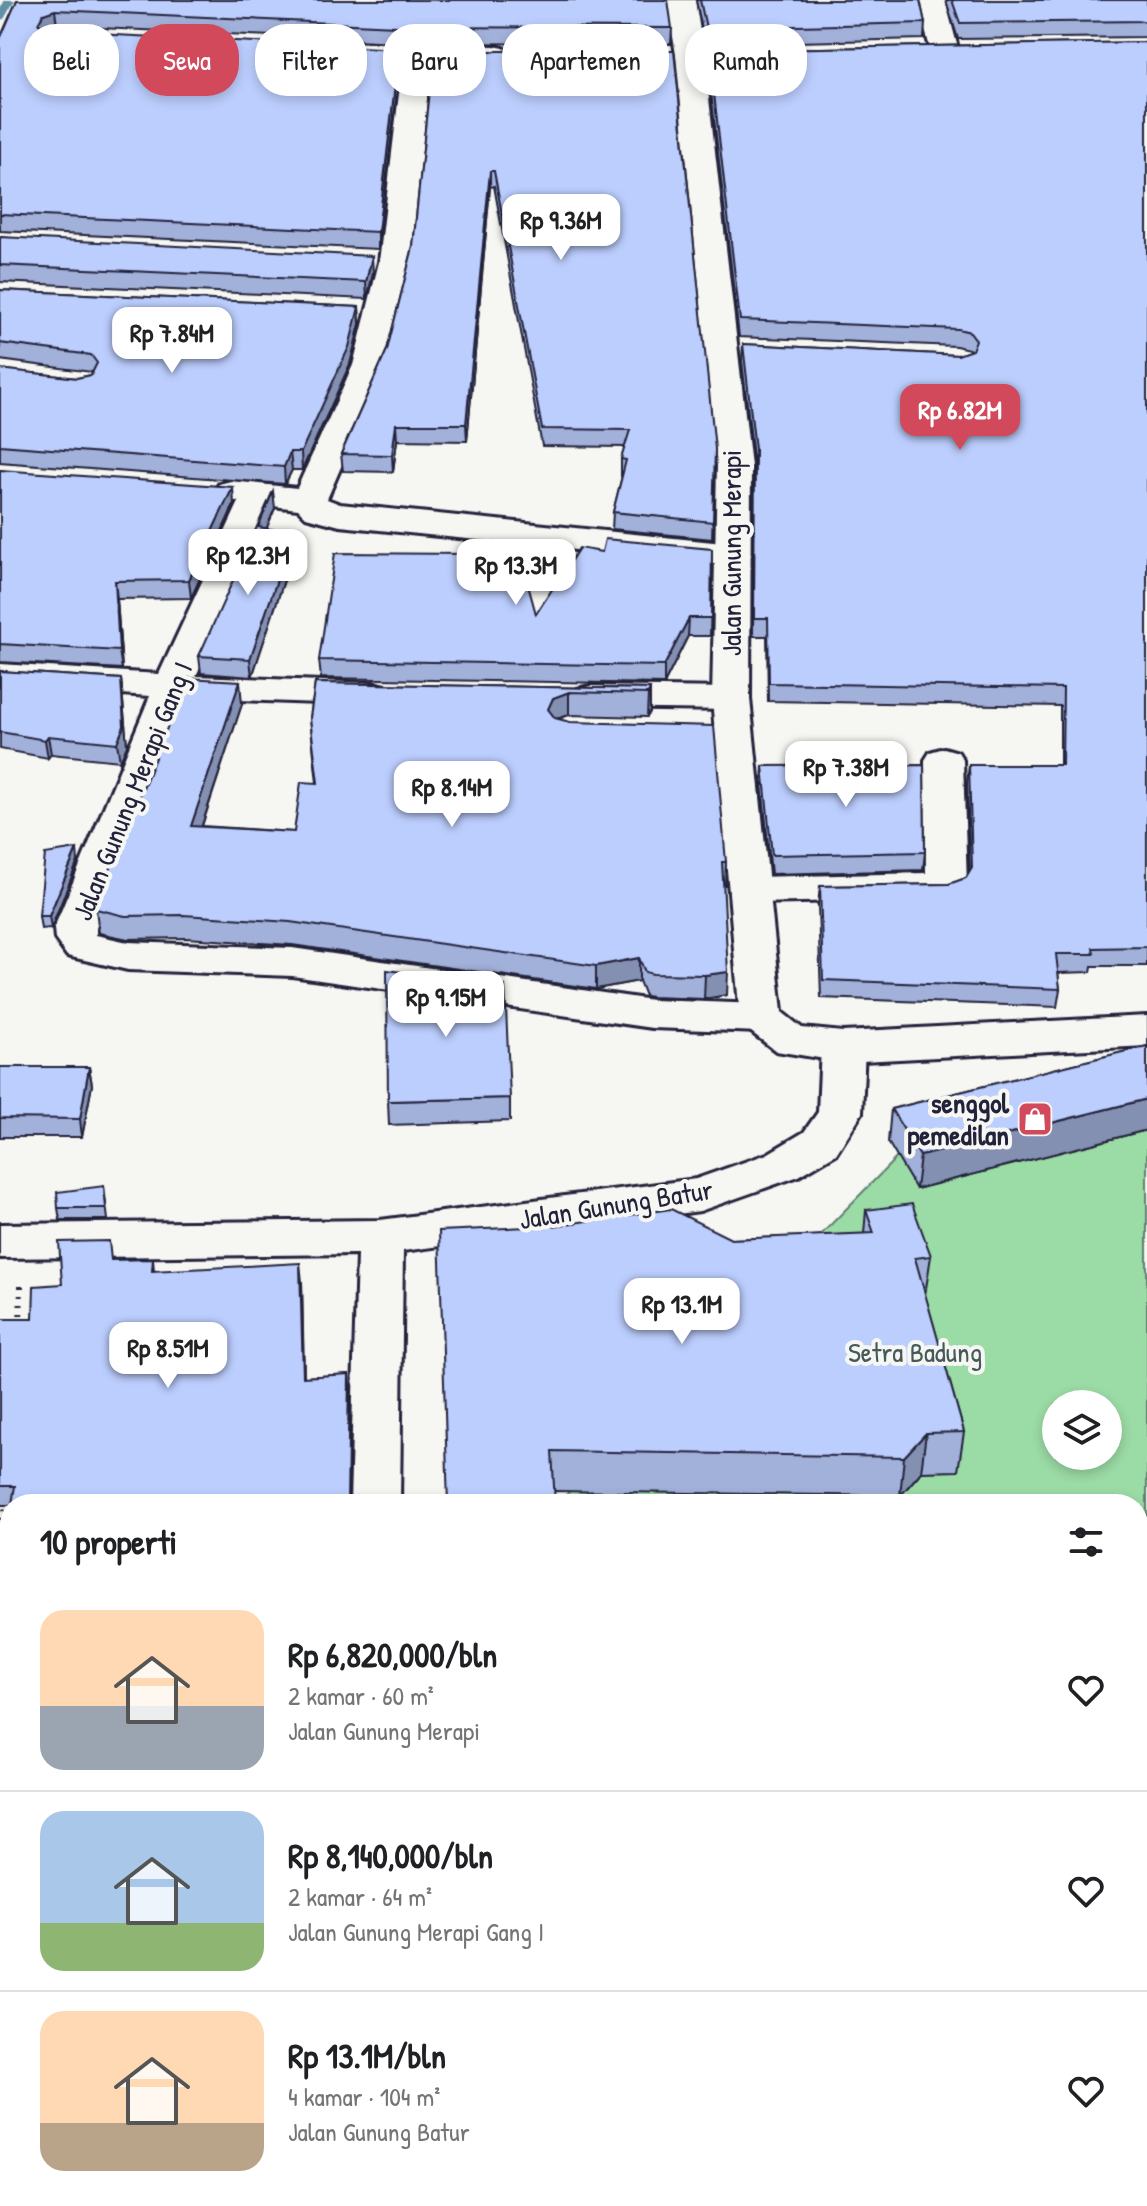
<!DOCTYPE html>
<html lang="id">
<meta charset="utf-8">
<style>
body{margin:0;font-family:"Patrick Hand",sans-serif;background:#f6f6f6;color:#202124;height:100vh;display:flex;flex-direction:column;font-size:30px;white-space:nowrap}
*{box-sizing:border-box;margin:0}
p{font-size:26px;color:#757577}
.icon{flex:none;width:44px;height:44px;fill:none;stroke:currentColor;stroke-width:2;stroke-linecap:round;stroke-linejoin:round}
.map{position:relative;flex:1;overflow:hidden}
.details{position:absolute;left:0px;top:1494px;width:1148px;height:712px;display:flex;flex-direction:column;background:#fff;border-radius:32px 32px 0 0;box-shadow:0 4px 12px #0003}
.details>*{flex:none}
.banner{position:absolute;left:24px;top:24px;width:1100px;height:72px;display:flex;gap:16px}
.tools{position:absolute;left:1042px;top:1390px;display:grid;gap:16px}
.tools a{display:grid;place-items:center;width:80px;height:80px;border-radius:50%;background:#fff;box-shadow:0 4px 12px #0003;font-size:40px}
.price{position:absolute;translate:-50% -68px;padding:0 18px;border-radius:16px;background:#fff;color:#222;font-size:26px;line-height:52px;filter:drop-shadow(0 2px 4px #0008)}
.price::after{content:'';position:absolute;left:50%;top:48px;width:24px;height:18px;margin-left:-12px;background:inherit;clip-path:polygon(0 0,100% 0,50% 100%)}
.price.current{background:#d1495b;color:#fff}
ul{padding:0;list-style:none}
li{display:flex;align-items:center;gap:24px;height:200px;padding:0 40px}
li+li{border-top:2px solid #e0e0e0}
li span{display:grid;place-items:center;flex:none;width:224px;height:160px;border-radius:24px;color:#555}
li>.icon{margin-inline-start:auto}
span .icon{width:96px;height:96px;fill:#fffc;stroke-width:1}
li b{font-size:34px}
h2{display:flex;justify-content:space-between;align-items:center;height:96px;padding:0 40px;font-size:34px}
.pill{padding:0 28px;border-radius:32px;background:#fff;box-shadow:0 4px 12px #0003;font-size:28px;line-height:72px}
.pill.current{background:#d1495b;color:#fff}
.map>svg:first-child{display:block}
.green{fill:#9bdba5;stroke:#5e7e70;stroke-width:2;fill-rule:evenodd}
.lines{fill:none;stroke-linecap:round;stroke-linejoin:round}
.stream{fill:#6290a4;fill-rule:evenodd}
.lane-casing{stroke:#22223b;stroke-width:6}
.street-casing{stroke:#22223b;stroke-width:6}
.secondary-casing{stroke:#22223b;stroke-width:6}
.path{stroke:#22223b;stroke-width:6;stroke-dasharray:2 7;stroke-linecap:butt}
.lane{fill:#f6f6f2;fill-rule:evenodd}
.street{fill:#f6f6f2;fill-rule:evenodd}
.secondary{fill:#f6f6f2;fill-rule:evenodd}
.wall{fill:#a2b1da;stroke:#22223b;stroke-width:2}
.shaded-wall{fill:#8490b2;stroke:#22223b;stroke-width:2}
.building{fill:#bccefe;stroke:#22223b;stroke-width:2}
.labels{text-anchor:middle;stroke-width:8;stroke-linejoin:round;paint-order:stroke}
.street-label{font-size:28px;fill:#22223b;stroke:#f6f6f2}
.poi-label{font-size:28px;font-weight:bold;fill:#22223b;stroke:#f6f6f2;text-anchor:end}
.park-label{font-size:28px;fill:#465a5b;stroke:#f6f6f2}
</style>
<div class="map">
<svg width="1147" height="2206" viewBox="0 0 1147 2206">
<rect width="100%" height="100%" fill="#f6f6f2"/>
<filter id="ink" filterUnits="userSpaceOnUse"><feTurbulence type="fractalNoise" baseFrequency=".0125" numOctaves="2"/><feDisplacementMap in="SourceGraphic" scale="16" xChannelSelector="R" yChannelSelector="G"/><feConvolveMatrix kernelMatrix="1 2 1 2 8 2 1 2 1" color-interpolation-filters="sRGB"/></filter>
<g filter="url(#ink)">
<!-- green -->
<path class="green" d="M952 1101 1147 1103V2206H0V2060L10 2057V2196H1138V1504H557ZM1056 1404H1108V1456H1056Z"/>
<g class="lines">
<!-- stream -->
<path class="stream" d="M5 0H15L4 19 0 20V9Z"/>
<defs>
<path id="lane" d="M1138 1749H1147V1783H1138Z"/>
<path id="street" d="M917 0H945L958 48 954 54 944 56 934 54 930 48Z
M339 42 494 46 504 48 508 54 504 60 494 62 431 61 411 262 385 365 327 499 340 504 733 544 746 547 751 555 746 563 733 566 340 526 306 517 298 509 272 506 196 676 373 683 386 686 392 694 386 702 373 705 187 698 96 928V935L128 942 292 948 652 1000 761 1004 776 1008 782 1018 776 1028 761 1032 652 1028 292 976 128 970 67 956 55 939 54 928 150 696 0 686V664L159 674 239 502 219 498 214 491 219 484 231 481 297 488 353 365 379 262 403 60 329 56 325 50 329 44Z
M590 686 731 688 744 691 750 699 744 707 731 710 590 708 577 705 571 697 577 689Z
M944 748 958 752 963 760 967 886 961 895 947 899 750 903 736 899 730 890 736 881 750 877 926 873 925 760 930 752Z
M843 1032 858 1037 865 1047 862 1113 836 1154 799 1176 700 1211 403 1251 400 1504H350L357 1254 0 1258V1224L380 1220 696 1179 767 1154 804 1132 818 1112 821 1047 828 1037Z
M10 2025V2079L0 2082V2028Z"/>
<path id="secondary" d="M667 0H695L704 55 751 466 750 699 782 1012 802 1028 843 1032 1147 1016V1046L843 1062 776 1051 746 1028 740 1018 712 699 717 466 676 55Z"/>
</defs>
<!-- lane casing -->
<use href="#lane" class="lane-casing"/>
<!-- street casing -->
<use href="#street" class="street-casing"/>
<!-- secondary casing -->
<use href="#secondary" class="secondary-casing"/>
<!-- path -->
<path class="path" d="M20 1324 21 1286
M0 1529 4 1500"/>
<!-- lane -->
<use href="#lane" class="lane"/>
<!-- street -->
<use href="#street" class="street"/>
<!-- secondary -->
<use href="#secondary" class="secondary"/>
</g>
<!-- wall -->
<path class="wall" d="M17 0 672 28 671 44 418 43 57 26 44 29 55 32 400 65 378 249 0 231V39Z
M696 0H920L925 23 924 39 705 44Z
M946 0H1147V37L958 39Z
M1147 42V966H1092L1091 972 1058 973 1060 989 1057 1007 821 998 818 905 820 886 949 884 966 878 970 872 967 783 969 765H1060V706L768 701 767 636H753L754 466 742 361 743 344 958 355 970 351 969 349 956 346 739 337 708 66 709 50Z
M433 51 715 449 712 539 612 529 613 512 622 476H621V459L625 447 542 446 494 186 490 187 467 441 397 440 393 472 343 471 341 454 387 350 413 247Z
M0 237 373 273 367 299 0 282Z
M0 290 359 307 360 324 350 364 302 470H292L285 484 0 462V369L77 378 91 375 92 372 0 360Z
M0 470 234 505 191 598 117 599 122 669 0 662Z
M275 508 266 529 293 533 294 550 252 677 201 673 199 656Z
M712 549 710 636H688L664 684 321 678 319 660 536 614 602 552Z
M0 671 121 679 127 745 120 761 51 754 48 758 0 749Z
M315 683 650 689V712L647 717 569 715 558 719 726 862 725 885H723L727 995 704 999 652 997 645 996 639 981 596 989 292 945 186 938 128 939 99 933 96 909 242 704 202 826 294 832 317 783 310 718Z
M763 766 925 852 923 870 771 874 762 784Z
M78 861 51 928 41 929 39 916Z
M1147 1046V1130L916 1189 888 1142 891 1109Z
M0 1067H89L92 1085 82 1137H0Z
M510 1098V1121L389 1125 388 1101Z
M104 1186 108 1220H60L58 1208Z
M866 1210 931 1256 925 1295 964 1432 958 1471 921 1472 900 1496 554 1491 448 1504 731 1239 864 1234Z
M153 1259 154 1271 302 1282 304 1377 349 1374 350 1393 348 1504 0 1505V1319H33L62 1284 112 1260Z
M10 1516V1794L0 1795V1573Z"/>
<!-- shaded-wall -->
<path class="shaded-wall" d="M55 10 57 26 44 29 38 23 43 14Z
M399 49 400 65 378 249V232Z
M490 171V187L467 441 466 424Z
M372 256 373 273 367 299 366 282Z
M359 307 360 324 350 364 302 470 301 452Z
M396 424 397 440 393 472 392 455Z
M290 452 292 470 285 484 284 467Z
M233 487 234 505 191 598 189 580Z
M273 491 275 508 260 544 258 527Z
M293 533 294 550 252 677 250 659Z
M115 581 117 599 122 669 119 651Z
M689 618 688 636 664 684V666Z
M121 679 127 745 120 761 117 743Z
M240 681 242 704 194 849 191 826Z
M650 689V712L647 717 648 694Z
M569 692V715L553 720 548 709 553 698Z
M48 736 51 754 48 758 45 740Z
M77 849 78 861 51 928 49 916Z
M639 958V981L596 989V966Z
M728 972 727 995 704 999 705 975Z
M89 1067 92 1085 82 1137 80 1119Z
M1147 1099V1130L916 1189 920 1156Z
M300 1263 302 1282 304 1395 303 1377Z
M349 1374 350 1393 348 1504H347Z
M926 1433 921 1472 900 1496 904 1457Z"/>
<!-- building -->
<path class="building" d="M17 0H668L672 28 418 27 55 10 43 14 38 23 44 30 55 32 399 49 378 232 0 214V39Z
M700 0H920L925 23 706 28Z
M952 0H1147V21L960 23Z
M1147 42V947L1093 948 1094 954H1056L1060 989 823 980 820 886 949 884 966 878 972 868 969 765H1062L1063 688 769 683 768 618H754L755 449 743 344 958 355 972 350 976 340 970 332 958 329 740 320 709 50Z
M433 51H674L715 449 713 522 613 512 626 460 621 459 630 430 542 429 494 171H490L466 424H396L392 455 341 454 387 350 413 247Z
M0 237 372 256 366 282 0 265Z
M0 290 359 307 349 347 301 452H290L284 467 0 445V369L77 378 91 375 97 363 91 355 0 343Z
M0 470 233 487 189 580 115 581 119 651 0 644Z
M273 491 258 527 293 533 250 659 199 656Z
M605 539 712 549 711 618H689L664 666 319 660 335 553 471 554 518 549 536 614 579 548 602 552Z
M0 671 121 679 124 726 117 743 48 736 45 740 0 732Z
M187 678 240 681 191 826 294 832 301 782 318 783 310 718 315 683 650 689 648 694 569 692 553 698 548 709 555 718 570 722 714 726 726 862H722L728 972 705 975 653 974 645 972 639 958 596 966 290 922 183 915 125 916 96 909V905Z
M924 765 925 852 772 855 763 766Z
M77 849 49 916H39L45 854Z
M387 970 505 986 510 1098 388 1101Z
M1147 1046V1099L920 1156 891 1109Z
M0 1067H89L80 1119 0 1118Z
M104 1186 106 1208H58L57 1192Z
M912 1204 931 1256 915 1258 964 1432 926 1433 904 1457 552 1451 555 1504H448L439 1231 552 1226 671 1209 731 1239 874 1233 866 1210Z
M109 1241 111 1260 153 1259 152 1271 300 1263 303 1377 349 1374 347 1504H12L15 1486H0V1319H33L34 1286 62 1284 59 1242Z
M10 1516V1776L0 1777V1573Z"/>
</g>
<!-- icons -->
<defs>
<symbol id="shop-square" viewBox="-11 -11 22 22"><rect x="-9" y="-9" width="18" height="18" rx="4" fill="#d1495b" stroke="#f6f6f2"/><path d="M-5-2.5h2.3a2.7 3.5 0 0 1 5.4 0H5L5.5 6h-11ZM-1.5-2.5h3a1.5 2.3 0 0 0-3 0Z" fill="#fff"/></symbol>
</defs>
<g fill-rule="evenodd">
<use href="#shop-square" x="1015" y="1099" width="40" height="40"/>
</g>
<g class="labels">
<!-- street labels -->
<g class="street-label">
<text transform="translate(731 553) rotate(-90)" y="10">Jalan Gunung Merapi</text>
<text transform="translate(132 791) rotate(-68)" y="10">Jalan Gunung Merapi Gang I</text>
<text transform="translate(616 1204) rotate(-9)" y="10">Jalan Gunung Batur</text>
</g>
<!-- poi labels -->
<g class="poi-label">
<text x="1009" y="1113">senggol<tspan x="1009" dy="32">pemedilan</tspan></text>
</g>
<!-- park labels -->
<g class="park-label">
<text x="915" y="1362">Setra Badung</text>
</g>
</g>
</svg>
<div class="tools">
<a><svg class="icon" aria-label="layers" viewBox="0 0 24 24"><path d="M12 4l9 5-9 5-9-5zM3 14l9 5 9-5"/></svg></a>
</div>
<b class="price" style="left:561px;top:262px">Rp 9.36M</b>
<b class="price" style="left:172px;top:375px">Rp 7.84M</b>
<b class="price current" style="left:960px;top:452px">Rp 6.82M</b>
<b class="price" style="left:248px;top:597px">Rp 12.3M</b>
<b class="price" style="left:516px;top:607px">Rp 13.3M</b>
<b class="price" style="left:846px;top:809px">Rp 7.38M</b>
<b class="price" style="left:452px;top:829px">Rp 8.14M</b>
<b class="price" style="left:446px;top:1039px">Rp 9.15M</b>
<b class="price" style="left:682px;top:1346px">Rp 13.1M</b>
<b class="price" style="left:168px;top:1390px">Rp 8.51M</b>
<div class="banner">
<a class="pill">Beli</a>
<a class="pill current">Sewa</a>
<a class="pill">Filter</a>
<a class="pill">Baru</a>
<a class="pill">Apartemen</a>
<a class="pill">Rumah</a>
</div>
<section class="details">
<h2>10 properti<svg class="icon" aria-label="filters" viewBox="0 0 24 24"><path d="M4 7h16M4 17h16"/><circle cx="9" cy="7" r="2"/><circle cx="15" cy="17" r="2"/></svg></h2>
<ul>
<li><span style="background:linear-gradient(#ffd9b3 60%,#9aa5b1 0)"><svg class="icon" aria-label="home" viewBox="0 0 24 24"><path d="M3 11l9-7 9 7M6 9v11h12V9"/></svg></span><div><b>Rp 6,820,000/bln</b><p>2 kamar · 60 m²</p><p>Jalan Gunung Merapi</p></div><svg class="icon" aria-label="heart" viewBox="0 0 24 24"><path d="M12 20l-8-8c-3-5 5-10 8-4 3-6 11-1 8 4z"/></svg></li>
<li><span style="background:linear-gradient(#a9c7e8 70%,#8fb573 0)"><svg class="icon" aria-label="home" viewBox="0 0 24 24"><path d="M3 11l9-7 9 7M6 9v11h12V9"/></svg></span><div><b>Rp 8,140,000/bln</b><p>2 kamar · 64 m²</p><p>Jalan Gunung Merapi Gang I</p></div><svg class="icon" aria-label="heart" viewBox="0 0 24 24"><path d="M12 20l-8-8c-3-5 5-10 8-4 3-6 11-1 8 4z"/></svg></li>
<li><span style="background:linear-gradient(#ffd9b3 70%,#b9a48a 0)"><svg class="icon" aria-label="home" viewBox="0 0 24 24"><path d="M3 11l9-7 9 7M6 9v11h12V9"/></svg></span><div><b>Rp 13.1M/bln</b><p>4 kamar · 104 m²</p><p>Jalan Gunung Batur</p></div><svg class="icon" aria-label="heart" viewBox="0 0 24 24"><path d="M12 20l-8-8c-3-5 5-10 8-4 3-6 11-1 8 4z"/></svg></li>
</ul>
</section>
</div>
